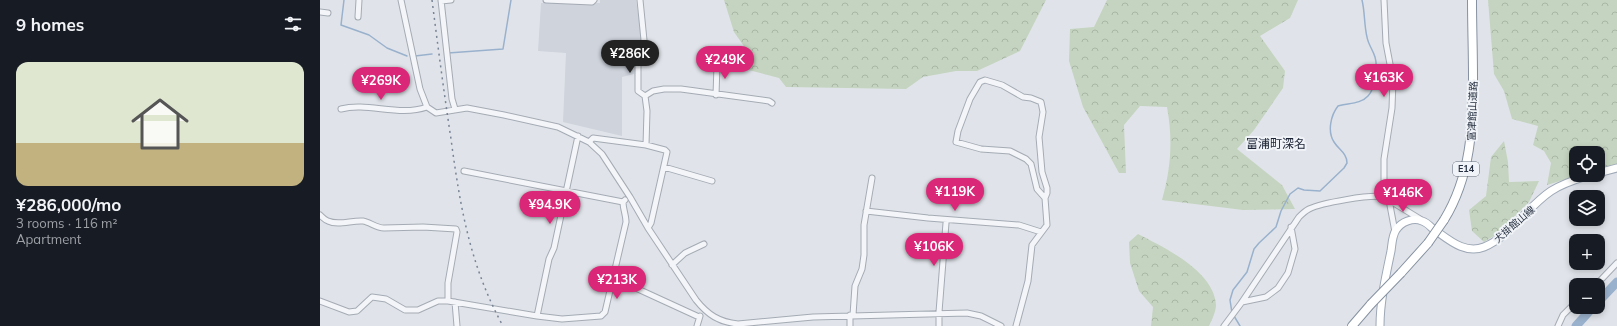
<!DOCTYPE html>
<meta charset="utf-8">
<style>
body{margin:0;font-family:Mulish,"Noto Sans JP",sans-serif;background:#20242c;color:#f1f3f6;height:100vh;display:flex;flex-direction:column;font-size:15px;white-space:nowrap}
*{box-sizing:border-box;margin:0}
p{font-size:13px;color:#9ea1a6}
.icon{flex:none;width:22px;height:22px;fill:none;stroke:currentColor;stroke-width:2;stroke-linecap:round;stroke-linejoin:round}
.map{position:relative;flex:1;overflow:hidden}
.panel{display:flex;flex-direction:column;background:#171b24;width:320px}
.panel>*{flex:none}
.controls{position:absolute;left:1249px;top:146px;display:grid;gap:8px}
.controls a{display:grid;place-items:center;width:36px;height:36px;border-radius:8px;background:#171b24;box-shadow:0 2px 6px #0003;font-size:20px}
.price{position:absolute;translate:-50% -34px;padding:0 9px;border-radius:14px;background:#db2777;color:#fff;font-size:13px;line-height:26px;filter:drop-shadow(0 1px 2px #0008)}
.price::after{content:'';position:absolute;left:50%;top:24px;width:12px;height:9px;margin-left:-6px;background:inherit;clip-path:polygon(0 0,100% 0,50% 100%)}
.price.active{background:#222;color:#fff}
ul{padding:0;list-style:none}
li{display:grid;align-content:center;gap:8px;height:212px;padding:0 16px}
li span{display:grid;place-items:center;height:124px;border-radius:12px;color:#555}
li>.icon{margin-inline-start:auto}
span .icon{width:72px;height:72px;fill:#fffc;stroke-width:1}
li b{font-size:17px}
h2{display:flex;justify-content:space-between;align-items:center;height:48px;padding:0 16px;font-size:17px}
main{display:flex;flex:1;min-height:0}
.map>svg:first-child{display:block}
.built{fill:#ced3dc}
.forest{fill:url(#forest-crowns)}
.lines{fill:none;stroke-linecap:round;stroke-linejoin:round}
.stream{stroke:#99b1cc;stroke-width:1.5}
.river{stroke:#99b1cc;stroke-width:9}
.minor-casing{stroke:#a5abb4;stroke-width:7}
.major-casing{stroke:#9ea8b6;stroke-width:9}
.highway-casing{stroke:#8691a1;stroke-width:10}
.minor{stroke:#f3f5f8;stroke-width:5}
.major{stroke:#fff;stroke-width:7}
.highway{stroke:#fff;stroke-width:8}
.rail{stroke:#788394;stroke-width:1.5;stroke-dasharray:2 4;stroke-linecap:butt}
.highway-bridge-casing{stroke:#8691a1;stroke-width:10;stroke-linecap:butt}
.highway-bridge{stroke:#fff;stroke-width:8}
.labels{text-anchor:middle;stroke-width:4;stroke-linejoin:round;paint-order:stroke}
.shield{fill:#f0f3f7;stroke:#636b78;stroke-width:1}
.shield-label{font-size:9px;font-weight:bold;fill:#273142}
.street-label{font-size:10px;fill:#273142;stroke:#f0f3f7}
.quarter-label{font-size:12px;fill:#1a2233;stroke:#f0f3f7}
</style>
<main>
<section class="panel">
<h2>9 homes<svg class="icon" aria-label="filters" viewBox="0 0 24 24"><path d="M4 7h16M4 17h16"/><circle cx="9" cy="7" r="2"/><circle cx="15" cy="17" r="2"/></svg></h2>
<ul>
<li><span style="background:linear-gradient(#dfe7d0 65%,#c2b280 0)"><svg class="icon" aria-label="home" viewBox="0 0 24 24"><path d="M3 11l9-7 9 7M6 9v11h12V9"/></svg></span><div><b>¥286,000/mo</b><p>3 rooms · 116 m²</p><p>Apartment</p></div></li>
</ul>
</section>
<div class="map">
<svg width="1297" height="326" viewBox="0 0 1297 326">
<defs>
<pattern id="forest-crowns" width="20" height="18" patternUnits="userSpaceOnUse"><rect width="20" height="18" fill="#c5d4c0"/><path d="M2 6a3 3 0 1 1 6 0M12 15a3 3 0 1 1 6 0" fill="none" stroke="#a9b6a6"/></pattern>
</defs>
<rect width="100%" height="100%" fill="#e0e4ea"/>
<!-- built -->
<path class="built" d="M280 0H316L322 40 316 54 314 74 302 77V136L243 122 246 53 218 51 221 3H280Z"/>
<!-- forest -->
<path class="forest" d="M404 0H726L700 51 657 71H636L603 77 586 89 466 87 459 78 421 68 428 52 414 32Z
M787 0H978L970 18 940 36 965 71 963 88 934 130 917 149 962 185 975 209 923 210 842 200C851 168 853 140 847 107L820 106 804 125 806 173H799L763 107 749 61 750 29 774 27Z
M1168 0H1297V164L1278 169V153H1256V175H1259L1227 185 1231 163 1224 151 1213 145 1218 126 1192 119 1184 91 1174 74Z
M1184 141 1188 162 1189 182 1219 181 1209 202 1177 234 1164 242 1152 231 1149 210 1166 196 1171 157Z
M818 234C845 248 894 271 896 305 896 311 892 320 889 326H831L833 307 819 291 810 263 809 242Z"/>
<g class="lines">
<!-- stream -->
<path class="stream" d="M24 0 21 25 49 35 67 48 87 56
M128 53 183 49 191 0
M95 56 112 54
M912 313 910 300 913 290 927 272 934 249 939 243 956 227 961 211 970 194 978 188 984 190 1000 191 1024 168 1027 163C1027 153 1019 150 1014 142 1007 131 1011 115 1018 106 1028 103 1041 104 1048 96 1055 89 1058 67 1055 57 1053 50 1048 44 1047 37 1044 25 1045 12 1042 0
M914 316 920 326"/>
<!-- river -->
<path class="river" d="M1278 302 1297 282
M1256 326 1273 307"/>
<defs>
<path id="minor" d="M81 0 100 89 107 107 116 113 147 108 184 115 238 127 269 142 282 154 310 197 328 228 376 300C388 315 399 322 418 324L493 317 647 313 661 316 681 326
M121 0 132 99 135 109
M226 0 272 2 274 0
M320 0 324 40 318 55V91L325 96 327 111 326 145
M121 1 131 0
M0 12 8 13
M38 17 39 0
M396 95 397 65
M325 96 333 91 344 89H361L449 101 452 103
M21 109C48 102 79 117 107 107
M269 142 273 138 326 145 345 150 347 152 331 223 328 228
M344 167 392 181
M144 171 303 202 305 200
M1064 197V159L1072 108 1073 80 1066 43 1064 0
M1069 200 1075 232
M546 211 608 218 699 225 721 232
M0 215C2 217 5 220 8 221 18 226 32 220 43 221 50 222 56 228 64 228L103 227 136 229 137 232 128 283V301
M352 265 365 253 384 244
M294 278 379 317
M1276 285 1297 263
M0 301 29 312 37 311 52 297 66 299 85 310H98L118 301H128L217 316 242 319 281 316 285 312 306 222C306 215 303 209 303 202
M135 302 137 326
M922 302 946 297 958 288 968 273 975 249 971 227
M530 315V326
M533 315 535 286 542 269 544 255V225L552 178
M217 316 229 259 234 248 258 136
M377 326 380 316
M619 326V312L626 223
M696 326 708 281 712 245 727 225 725 198 727 193V188L722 172 719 137 723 112 721 102 711 98 703 97 682 85 665 80 660 82 650 99 638 131 636 142 661 149 690 151 706 159 711 164 717 189 725 198
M904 326 922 302 979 217C982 214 985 211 989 209 1001 203 1051 194 1064 197L1100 219
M1238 326 1243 315 1256 302"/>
<path id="major" d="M1278 173 1297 168
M1060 326C1060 301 1066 275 1071 251 1072 245 1072 236 1076 230 1081 222 1093 217 1102 221 1106 222 1109 225 1112 228 1127 238 1144 255 1164 247 1191 236 1207 207 1231 191 1243 183 1257 179 1270 175"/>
<path id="highway" d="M1124 220C1151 176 1153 127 1153 77 1153 51 1152 26 1152 0
M1081 273 1108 243
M1032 326 1051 304"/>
</defs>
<!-- minor casing -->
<use href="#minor" class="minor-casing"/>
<!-- major casing -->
<use href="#major" class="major-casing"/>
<!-- highway casing -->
<use href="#highway" class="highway-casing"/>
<!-- minor -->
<use href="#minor" class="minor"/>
<!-- major -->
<use href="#major" class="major"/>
<!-- highway -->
<use href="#highway" class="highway"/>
<!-- rail -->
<path class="rail" d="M112 0C118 47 124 93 131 139 140 206 150 266 183 326"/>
<defs>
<path id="highway-bridge" d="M1108 243 1124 220
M1051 304 1081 273"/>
</defs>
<!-- highway-bridge casing -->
<use href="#highway-bridge" class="highway-bridge-casing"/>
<!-- highway-bridge -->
<use href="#highway-bridge" class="highway-bridge"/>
</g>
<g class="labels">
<!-- shield labels -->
<rect class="shield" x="1133" y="162" width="26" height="14" rx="3"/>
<g class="shield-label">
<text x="1146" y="172">E14</text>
</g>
<!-- street labels -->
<g class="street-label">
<text transform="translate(1152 111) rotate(-88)" y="4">富津館山道路</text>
<text transform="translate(1194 224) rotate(-41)" y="4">犬掛館山線</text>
</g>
<!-- quarter labels -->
<g class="quarter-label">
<text x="956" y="148">富浦町深名</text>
</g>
</g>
</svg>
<div class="controls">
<a><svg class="icon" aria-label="locate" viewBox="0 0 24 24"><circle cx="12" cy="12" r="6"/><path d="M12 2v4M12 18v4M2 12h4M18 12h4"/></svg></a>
<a><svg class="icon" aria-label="layers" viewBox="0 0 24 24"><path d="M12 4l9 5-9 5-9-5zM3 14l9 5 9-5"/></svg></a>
<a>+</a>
<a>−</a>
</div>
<b class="price active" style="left:310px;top:74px">¥286K</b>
<b class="price" style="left:405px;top:80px">¥249K</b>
<b class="price" style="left:1064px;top:98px">¥163K</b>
<b class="price" style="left:61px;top:101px">¥269K</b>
<b class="price" style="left:635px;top:212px">¥119K</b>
<b class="price" style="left:1083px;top:213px">¥146K</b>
<b class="price" style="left:230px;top:225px">¥94.9K</b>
<b class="price" style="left:614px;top:267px">¥106K</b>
<b class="price" style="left:297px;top:300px">¥213K</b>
</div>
</main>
